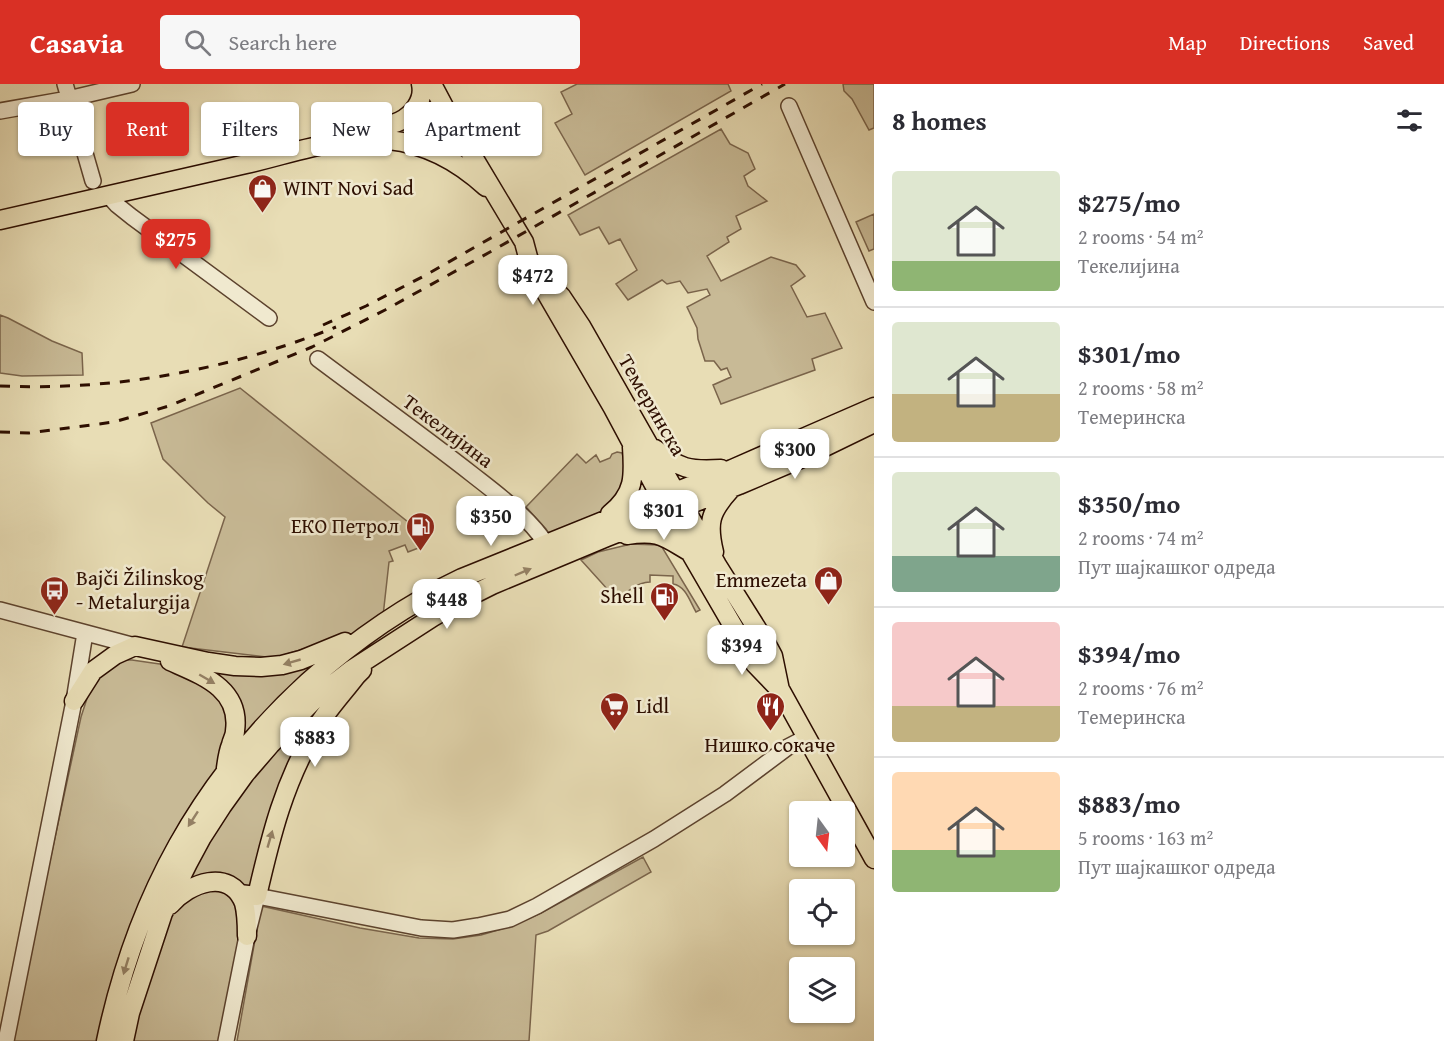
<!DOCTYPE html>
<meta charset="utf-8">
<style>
body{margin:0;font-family:"Gentium Book Plus",serif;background:#f7f7f7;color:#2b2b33;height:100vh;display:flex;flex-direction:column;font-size:22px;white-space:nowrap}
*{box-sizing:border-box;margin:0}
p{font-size:20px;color:#7c7c81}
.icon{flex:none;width:33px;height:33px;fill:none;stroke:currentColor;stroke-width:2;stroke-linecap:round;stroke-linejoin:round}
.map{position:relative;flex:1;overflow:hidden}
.sheet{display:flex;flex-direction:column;background:#fff;width:570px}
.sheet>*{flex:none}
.banner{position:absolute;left:18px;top:18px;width:570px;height:54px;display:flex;gap:12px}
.needle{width:39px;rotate:165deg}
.tools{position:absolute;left:789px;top:717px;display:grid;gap:12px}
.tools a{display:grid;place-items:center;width:66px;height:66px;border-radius:6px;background:#fff;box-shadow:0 2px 4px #0004;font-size:30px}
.price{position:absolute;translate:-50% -51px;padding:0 14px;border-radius:12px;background:#fff;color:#222;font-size:20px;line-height:39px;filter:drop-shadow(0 2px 3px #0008)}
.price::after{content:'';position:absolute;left:50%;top:36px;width:18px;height:14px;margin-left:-9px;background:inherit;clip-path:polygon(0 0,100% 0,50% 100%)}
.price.selected{background:#d93025;color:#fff}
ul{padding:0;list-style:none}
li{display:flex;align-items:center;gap:18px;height:150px;padding:0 18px}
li+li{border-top:2px solid #e1e1e2}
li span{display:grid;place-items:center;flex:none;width:168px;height:120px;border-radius:6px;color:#555}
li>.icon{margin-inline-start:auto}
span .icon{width:72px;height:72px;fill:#fffc;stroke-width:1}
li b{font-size:26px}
h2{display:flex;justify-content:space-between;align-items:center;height:72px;padding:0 18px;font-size:26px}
.tag{padding:0 21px;border-radius:6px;background:#fff;box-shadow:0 2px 4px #0004;font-size:21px;line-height:54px}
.tag.selected{background:#d93025;color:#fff}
header{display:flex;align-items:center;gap:36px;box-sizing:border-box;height:84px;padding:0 30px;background:#d93025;color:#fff}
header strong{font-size:28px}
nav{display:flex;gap:33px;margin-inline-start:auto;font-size:21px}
.search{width:420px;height:54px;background:#f7f7f7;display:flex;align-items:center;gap:15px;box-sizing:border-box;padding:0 21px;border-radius:6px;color:#7c7c81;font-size:22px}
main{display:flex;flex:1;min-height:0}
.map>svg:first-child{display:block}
.green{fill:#c8ba96;stroke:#7a644b;stroke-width:1.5}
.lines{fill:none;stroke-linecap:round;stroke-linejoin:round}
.minor-casing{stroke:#5c422d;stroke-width:18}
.major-casing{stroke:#2d0e00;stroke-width:21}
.minor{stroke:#f0e9cf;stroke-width:15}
.major{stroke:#e8ddb5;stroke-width:18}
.rail{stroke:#2d0e00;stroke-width:3;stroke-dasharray:10 10;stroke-linecap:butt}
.oneway{fill:#948064}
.labels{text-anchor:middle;stroke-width:5;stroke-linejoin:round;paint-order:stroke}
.poi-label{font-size:21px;fill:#2d0e00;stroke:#f0e9cf;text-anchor:start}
.street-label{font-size:21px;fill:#2d0e00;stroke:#f0e9cf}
</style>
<header>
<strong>Casavia</strong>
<div class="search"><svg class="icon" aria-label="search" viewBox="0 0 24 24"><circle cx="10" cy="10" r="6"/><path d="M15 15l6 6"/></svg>Search here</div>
<nav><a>Map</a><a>Directions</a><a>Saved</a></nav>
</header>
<main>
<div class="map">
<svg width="874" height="957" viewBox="0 0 874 957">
<rect width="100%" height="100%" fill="#e8ddb5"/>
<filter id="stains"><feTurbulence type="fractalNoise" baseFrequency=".00333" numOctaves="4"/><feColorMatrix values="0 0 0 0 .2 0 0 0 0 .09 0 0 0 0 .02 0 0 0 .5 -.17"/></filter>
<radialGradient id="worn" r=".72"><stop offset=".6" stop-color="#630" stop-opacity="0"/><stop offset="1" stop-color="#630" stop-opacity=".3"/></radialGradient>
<!-- green -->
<path class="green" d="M577 0H728L731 7 585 91 555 39 572 30 561 8Z
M843 0H874V44L869 46 852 15 844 7Z
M429 16 460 68H459L429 54 402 48V45Z
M721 45 730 60 748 69 755 85 744 92 748 102 767 117 736 132 741 145 727 153 729 158 707 172 721 197 771 173 796 181 805 192 791 202 807 233 825 229 842 264 812 275 815 286 721 320 713 301 731 293 727 284 721 286 714 277H705L698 255 697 244 687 223 710 211 707 205 688 209 680 197 667 200 662 196 628 216 616 200 637 186 620 155 609 160 599 143 580 151 568 131Z
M874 130V165L869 167 856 138Z
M0 231 8 234 52 257 82 269 83 291 22 292 0 289Z
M240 304 413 442 421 463 408 468 405 461 389 467 393 477 389 478 383 532 364 546 274 574 182 563 225 433 208 419 163 375 151 339Z
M617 368 622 369 629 392 612 424 552 455 546 445 526 423 577 370 586 379 596 371 600 378 610 374 612 370Z
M631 460 658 461 662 463 700 526 696 528C690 518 686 502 673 500V492L650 491V498C635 499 628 507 618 517L581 476 598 468Z
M122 576H132L229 590 315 580 335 605 310 638 224 957H11L81 633 92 599Z
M643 773 651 788 548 847 536 851 529 957H237L261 822 360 844 419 854 453 855 481 851 512 842 541 829Z"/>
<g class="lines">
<defs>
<path id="minor" d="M65 0 93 97
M789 22 874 218
M0 27 68 15 132 0
M108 111 117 121 132 133 269 234
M318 275C370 314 422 351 473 391 496 409 530 434 546 460
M0 526 135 562
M6 957 74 617 85 549
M226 957 247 852 257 812 421 844 453 846 478 842 510 835 537 822 654 755 725 710 788 663 807 653"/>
<path id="major" d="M432 0 451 36 524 158 528 173 534 188 613 324 690 468 755 580 781 607 874 775
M360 49C381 40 402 44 416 23 421 16 423 9 421 0
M0 136C82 117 164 99 246 80 291 70 343 50 389 56 426 60 459 78 486 103
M561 212 581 242 717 481 766 559 773 572 780 606
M655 365C680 385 689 387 721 385
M610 430C635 410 634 392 632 363
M627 451C659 446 664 453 690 468
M714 468C707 439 710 428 730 406
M170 577C201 591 241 604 235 647 235 652 232 656 231 661 228 668 227 677 226 684
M74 617 93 587 115 571 135 562 208 578 235 582 261 583 282 581 301 576 345 558
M239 810 257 812C271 751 284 698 317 643 328 625 343 609 356 592L362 586
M170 821C189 799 230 783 244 819 247 830 247 841 247 852
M106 957C136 814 200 697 308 598 355 556 405 521 462 494L732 385 874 323
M124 957 130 929 163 829 188 779 202 753 222 722 245 690 270 661 320 610 351 586 433 533 462 516 492 501 607 453 739 401 800 375 874 339"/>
</defs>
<!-- minor casing -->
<use href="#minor" class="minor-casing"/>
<!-- major casing -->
<use href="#major" class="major-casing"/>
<!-- minor -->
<use href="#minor" class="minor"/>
<!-- major -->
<use href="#major" class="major"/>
<!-- rail -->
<path class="rail" d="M323 241 366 222 424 192 762 0
M0 302C115 307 229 286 336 243
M0 348 29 349 114 338 169 322 312 263 385 226 490 168 785 0"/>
</g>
<!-- one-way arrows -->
<defs><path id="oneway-solid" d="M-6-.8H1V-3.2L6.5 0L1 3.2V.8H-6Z" transform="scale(1.5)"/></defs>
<g class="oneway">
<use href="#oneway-solid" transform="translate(523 488) rotate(-23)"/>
<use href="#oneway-solid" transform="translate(292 578) rotate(164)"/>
<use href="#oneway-solid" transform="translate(207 595) rotate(30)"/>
<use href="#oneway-solid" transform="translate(193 735) rotate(123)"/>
<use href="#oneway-solid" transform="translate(270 755) rotate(-74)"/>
<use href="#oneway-solid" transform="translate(126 882) rotate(107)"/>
</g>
<!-- icons -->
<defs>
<symbol id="shop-pin" viewBox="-11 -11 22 30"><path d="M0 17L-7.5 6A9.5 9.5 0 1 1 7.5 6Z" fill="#8f2418" stroke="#f0e9cf"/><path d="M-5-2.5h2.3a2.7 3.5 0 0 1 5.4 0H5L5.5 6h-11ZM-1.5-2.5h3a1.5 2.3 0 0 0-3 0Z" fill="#fff"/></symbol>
<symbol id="fuel-pin" viewBox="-11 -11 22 30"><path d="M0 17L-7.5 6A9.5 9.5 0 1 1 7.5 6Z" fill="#8f2418" stroke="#f0e9cf"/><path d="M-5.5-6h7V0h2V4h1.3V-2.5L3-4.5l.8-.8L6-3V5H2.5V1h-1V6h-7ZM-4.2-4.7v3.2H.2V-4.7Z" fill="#fff"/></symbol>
<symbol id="bus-pin" viewBox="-11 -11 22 30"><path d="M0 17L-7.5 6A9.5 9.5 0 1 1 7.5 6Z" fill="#8f2418" stroke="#f0e9cf"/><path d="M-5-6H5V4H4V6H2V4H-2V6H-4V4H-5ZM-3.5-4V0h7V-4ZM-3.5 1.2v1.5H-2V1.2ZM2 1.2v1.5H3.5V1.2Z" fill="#fff"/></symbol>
<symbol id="supermarket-pin" viewBox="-11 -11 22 30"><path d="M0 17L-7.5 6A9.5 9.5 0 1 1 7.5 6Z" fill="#8f2418" stroke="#f0e9cf"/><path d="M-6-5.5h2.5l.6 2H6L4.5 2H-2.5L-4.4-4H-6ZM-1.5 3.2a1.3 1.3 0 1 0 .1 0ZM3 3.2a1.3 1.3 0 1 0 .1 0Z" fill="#fff"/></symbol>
<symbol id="restaurant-pin" viewBox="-11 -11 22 30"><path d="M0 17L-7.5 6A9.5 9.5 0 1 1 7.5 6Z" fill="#8f2418" stroke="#f0e9cf"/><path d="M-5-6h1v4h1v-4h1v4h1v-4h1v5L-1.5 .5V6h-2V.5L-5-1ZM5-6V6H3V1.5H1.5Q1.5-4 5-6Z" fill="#fff"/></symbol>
</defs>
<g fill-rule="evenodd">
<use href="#shop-pin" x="246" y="88" width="33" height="45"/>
<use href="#fuel-pin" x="404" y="426" width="33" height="45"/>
<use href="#shop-pin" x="812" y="480" width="33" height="45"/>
<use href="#bus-pin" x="38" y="490" width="33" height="45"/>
<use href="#fuel-pin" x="648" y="496" width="33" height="45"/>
<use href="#supermarket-pin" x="598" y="606" width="33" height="45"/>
<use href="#restaurant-pin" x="754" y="606" width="33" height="45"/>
</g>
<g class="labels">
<!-- poi labels -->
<g class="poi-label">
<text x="283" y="111">WINT Novi Sad</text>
<text x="399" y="449" text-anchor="end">ЕКО Петрол</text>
<text x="76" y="501">Bajči Žilinskog<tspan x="76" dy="24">- Metalurgija</tspan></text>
<text x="807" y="503" text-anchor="end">Emmezeta</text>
<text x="644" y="519" text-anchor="end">Shell</text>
<text x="636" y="629">Lidl</text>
<text x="770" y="668" text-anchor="middle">Нишко сокаче</text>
</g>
<!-- street labels -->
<g class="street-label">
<text transform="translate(652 321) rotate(60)" y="7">Темеринска</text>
<text transform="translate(448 347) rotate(37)" y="7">Текелијина</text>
</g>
</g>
<rect width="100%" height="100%" filter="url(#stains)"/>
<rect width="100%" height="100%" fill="url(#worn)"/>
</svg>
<div class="tools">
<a><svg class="needle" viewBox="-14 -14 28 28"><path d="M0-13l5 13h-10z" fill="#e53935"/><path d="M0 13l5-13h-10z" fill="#7c7c81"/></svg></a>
<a><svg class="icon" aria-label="locate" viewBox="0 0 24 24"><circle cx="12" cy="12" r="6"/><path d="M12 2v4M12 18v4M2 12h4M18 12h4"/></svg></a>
<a><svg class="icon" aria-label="layers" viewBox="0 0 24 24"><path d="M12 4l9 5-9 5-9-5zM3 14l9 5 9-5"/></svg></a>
</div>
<b class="price selected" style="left:176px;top:186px">$275</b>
<b class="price" style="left:533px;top:222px">$472</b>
<b class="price" style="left:795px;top:396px">$300</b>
<b class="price" style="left:664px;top:457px">$301</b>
<b class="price" style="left:491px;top:463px">$350</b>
<b class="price" style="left:447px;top:546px">$448</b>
<b class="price" style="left:742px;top:592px">$394</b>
<b class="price" style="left:315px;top:684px">$883</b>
<div class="banner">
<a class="tag">Buy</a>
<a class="tag selected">Rent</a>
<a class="tag">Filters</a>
<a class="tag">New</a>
<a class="tag">Apartment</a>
</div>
</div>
<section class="sheet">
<h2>8 homes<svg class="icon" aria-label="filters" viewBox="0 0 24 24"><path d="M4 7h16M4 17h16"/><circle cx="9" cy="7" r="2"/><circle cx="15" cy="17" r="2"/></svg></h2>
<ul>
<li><span style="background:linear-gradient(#dfe7d0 75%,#8fb573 0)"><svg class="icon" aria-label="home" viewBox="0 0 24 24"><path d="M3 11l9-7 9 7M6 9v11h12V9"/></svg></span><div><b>$275/mo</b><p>2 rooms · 54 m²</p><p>Текелијина</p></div></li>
<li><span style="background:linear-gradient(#dfe7d0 60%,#c2b280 0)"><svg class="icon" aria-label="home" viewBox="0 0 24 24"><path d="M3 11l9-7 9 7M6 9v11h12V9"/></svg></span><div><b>$301/mo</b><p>2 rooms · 58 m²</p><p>Темеринска</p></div></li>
<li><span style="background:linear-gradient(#dfe7d0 70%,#7fa58c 0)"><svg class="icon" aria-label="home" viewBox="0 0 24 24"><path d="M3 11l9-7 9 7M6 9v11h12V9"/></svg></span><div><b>$350/mo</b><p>2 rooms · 74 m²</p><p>Пут шајкашког одреда</p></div></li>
<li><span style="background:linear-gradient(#f6c9c9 70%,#c2b280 0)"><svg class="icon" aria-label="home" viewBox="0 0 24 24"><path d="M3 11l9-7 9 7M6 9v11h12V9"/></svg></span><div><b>$394/mo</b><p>2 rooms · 76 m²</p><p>Темеринска</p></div></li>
<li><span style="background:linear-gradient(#ffd9b3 65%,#8fb573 0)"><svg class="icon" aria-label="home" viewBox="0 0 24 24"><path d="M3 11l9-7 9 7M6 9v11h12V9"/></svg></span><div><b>$883/mo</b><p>5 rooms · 163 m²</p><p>Пут шајкашког одреда</p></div></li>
</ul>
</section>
</main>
